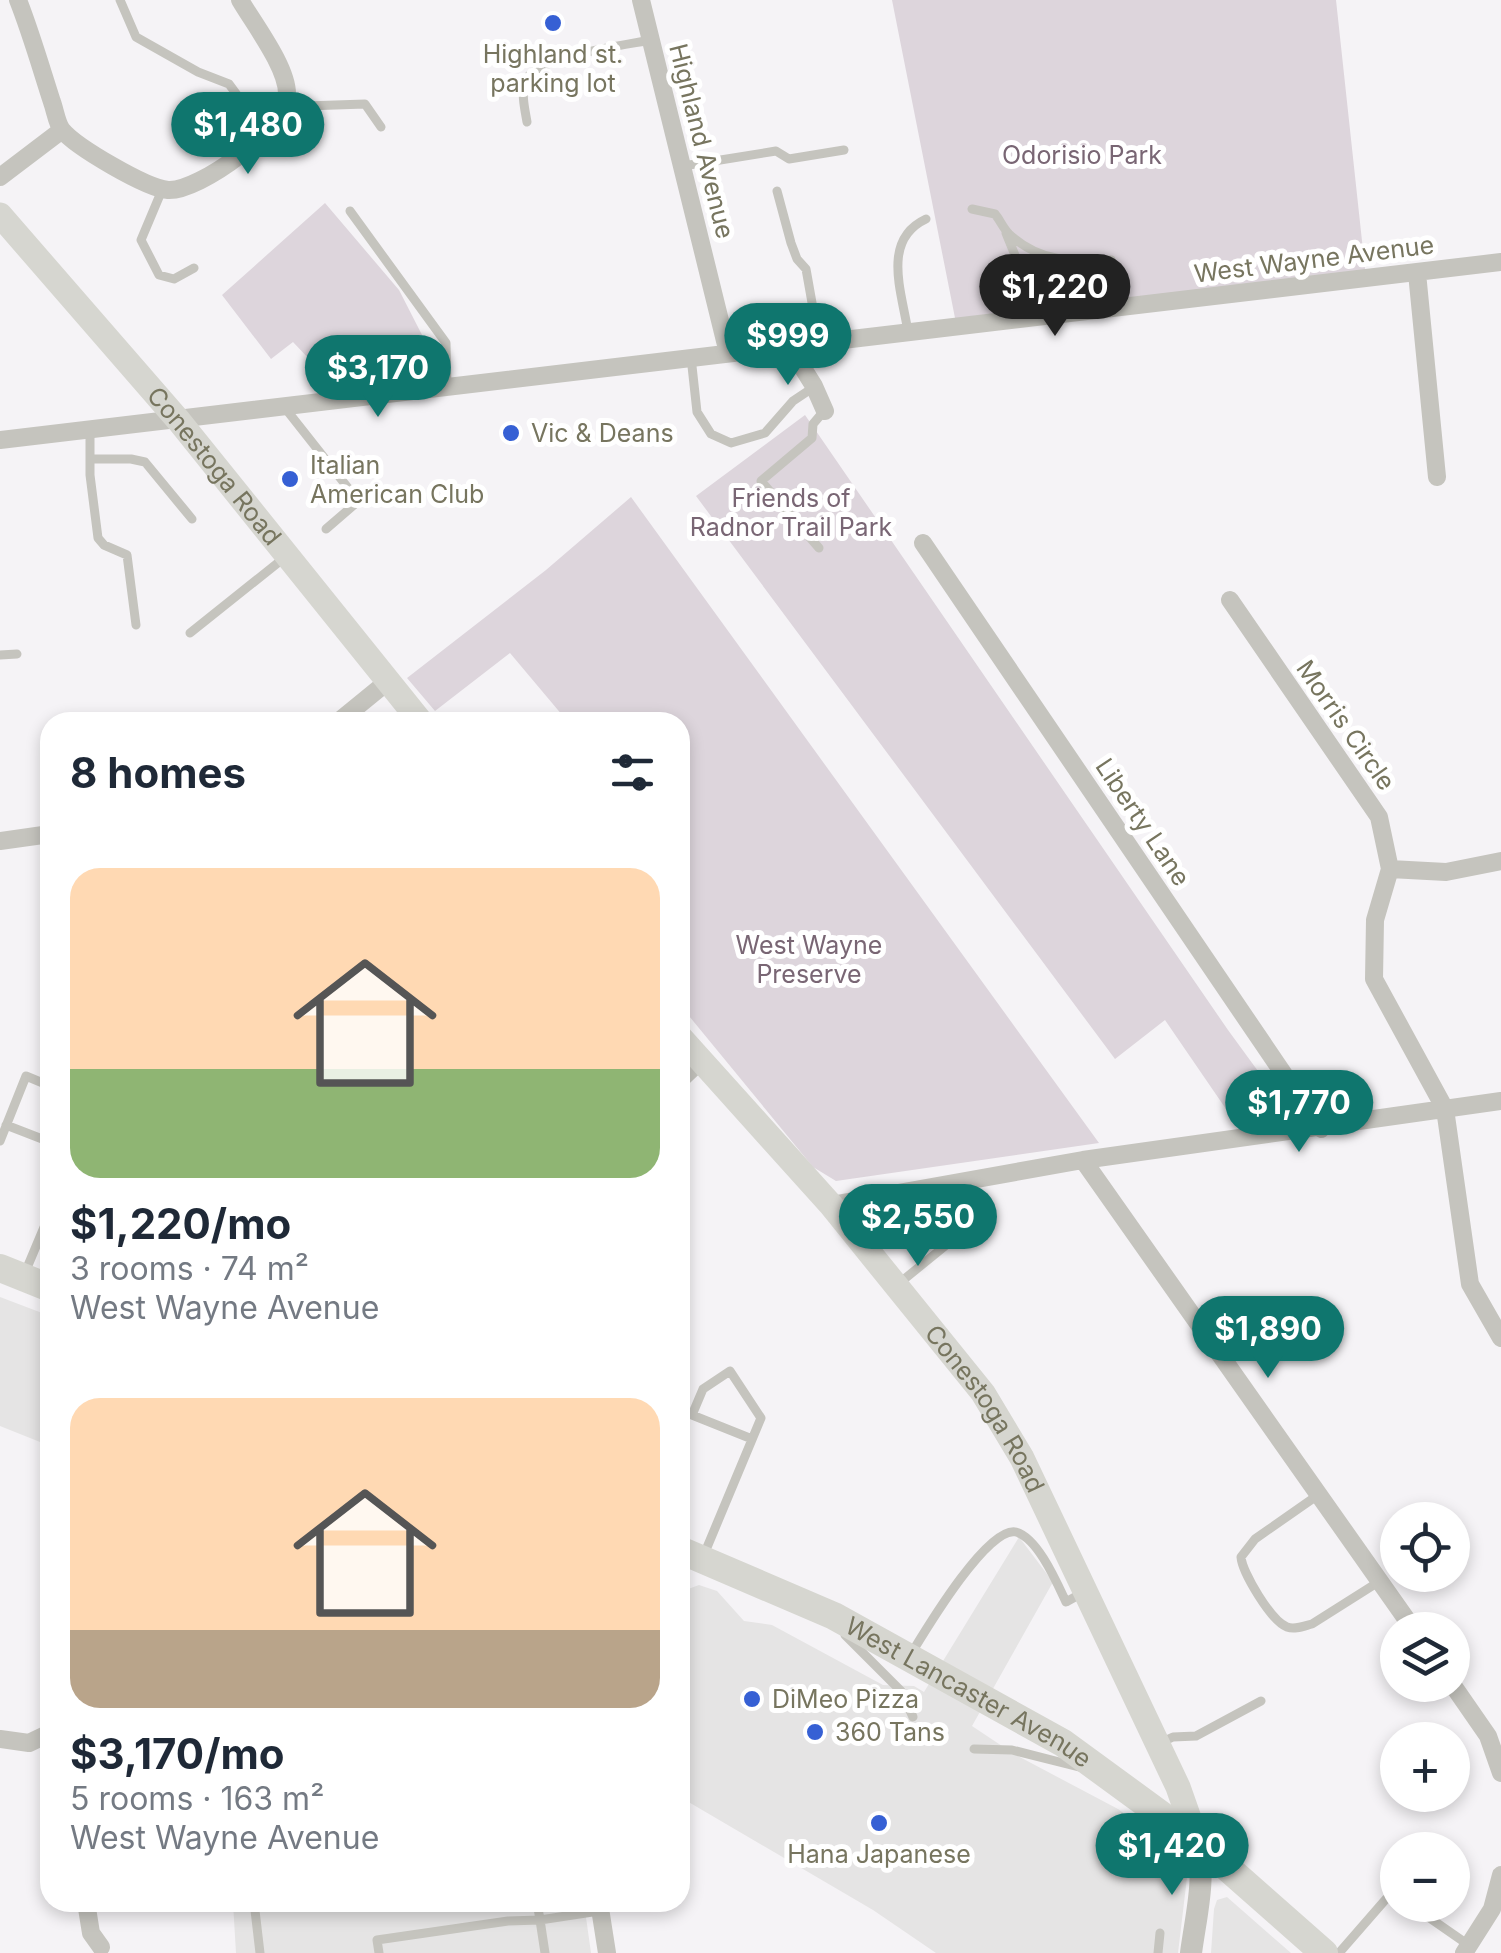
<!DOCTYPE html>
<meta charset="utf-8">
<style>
body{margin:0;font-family:Inter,sans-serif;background:#f2f2f3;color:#1f2937;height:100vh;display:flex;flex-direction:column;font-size:38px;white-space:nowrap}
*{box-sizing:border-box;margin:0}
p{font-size:32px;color:#747a83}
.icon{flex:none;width:55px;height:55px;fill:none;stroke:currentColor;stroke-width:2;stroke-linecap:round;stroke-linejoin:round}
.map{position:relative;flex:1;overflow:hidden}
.sheet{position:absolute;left:40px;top:712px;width:650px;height:1200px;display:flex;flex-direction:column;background:#fff;border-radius:30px;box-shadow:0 5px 15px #0003}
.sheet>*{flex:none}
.tools{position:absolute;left:1380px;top:1502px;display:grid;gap:20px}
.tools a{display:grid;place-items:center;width:90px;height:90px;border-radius:50%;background:#fff;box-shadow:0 5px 15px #0003;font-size:50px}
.price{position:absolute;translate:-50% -85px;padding:0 22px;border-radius:35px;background:#0f766e;color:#fff;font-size:32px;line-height:65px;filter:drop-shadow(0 2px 5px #0008)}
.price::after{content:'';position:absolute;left:50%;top:60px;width:30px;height:22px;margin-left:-15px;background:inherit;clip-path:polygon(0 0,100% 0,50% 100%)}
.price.active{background:#222;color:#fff}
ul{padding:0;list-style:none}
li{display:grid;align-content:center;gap:20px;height:530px;padding:0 30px}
li span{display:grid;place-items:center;height:310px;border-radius:30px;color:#555}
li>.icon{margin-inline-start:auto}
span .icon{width:180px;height:180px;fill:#fffc;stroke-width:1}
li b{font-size:42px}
h2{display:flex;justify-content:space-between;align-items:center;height:120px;padding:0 30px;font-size:42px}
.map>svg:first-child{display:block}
.built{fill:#e5e4e4}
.green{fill:#ddd5dc}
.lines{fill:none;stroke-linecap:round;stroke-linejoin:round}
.service{stroke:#c5c4be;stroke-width:9}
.minor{stroke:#c5c4be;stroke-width:18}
.tertiary{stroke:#c5c4be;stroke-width:22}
.secondary{stroke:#d6d6d0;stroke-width:25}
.trunk{stroke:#d6d6d0;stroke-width:28}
.poi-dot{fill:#3660d4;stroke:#fff;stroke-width:4}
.labels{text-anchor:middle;stroke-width:10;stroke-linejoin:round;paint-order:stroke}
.poi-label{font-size:25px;fill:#77755f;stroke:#fff;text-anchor:start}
.street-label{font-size:25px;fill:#77755f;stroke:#fff}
.park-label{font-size:25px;fill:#796674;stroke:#fff}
</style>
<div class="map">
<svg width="1501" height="1953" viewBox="0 0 1501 1953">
<rect width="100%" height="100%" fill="#f5f3f6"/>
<!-- built -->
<path class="built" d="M0 1297 50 1316V1446L0 1426Z
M1019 1537 1053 1582 972 1726 1014 1754 1118 1809 1184 1858 1188 1869 1178 1953H936L873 1910 680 1797V1592L699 1585 717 1591 744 1621 772 1625 883 1685 914 1686 924 1692Z
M1227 1897 1291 1953H1211L1214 1909 1217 1900Z
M233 1903H584L591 1953H236Z"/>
<!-- green -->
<path class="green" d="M892 0H1336L1366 278 957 328Z
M325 203 399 290 441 372 329 380 293 342 271 359 222 295Z
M805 415 1228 1030 1293 1119 1239 1128 1165 1020 1115 1059 696 496Z
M631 497 1099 1143 836 1181 813 1167 680 1005V722H568L510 653 435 711 407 678 546 570Z"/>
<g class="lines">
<!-- service -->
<path class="service" d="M120 0 136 37 198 72 229 84 265 133
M287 101 306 106 365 104 381 127
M527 122C525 110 521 94 525 82 532 57 626 45 651 40
M683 166 776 151 789 159 844 150
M162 190 141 240 159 275 174 279 194 268
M777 191 791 243 797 259 806 269 819 342
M972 209 995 214C1000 220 1003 228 1009 234 1039 262 1072 262 1111 260L1115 307
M350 211 446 343 447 388
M1006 233 1023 275 1047 301 1053 315
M908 332C902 292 881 240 926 219
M691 357 697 412 711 434 731 443 765 433 793 401 814 387
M285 408 356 498 355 504 326 529
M90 431V475L98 538 104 545 127 555 136 625
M92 459H131L145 462 192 519
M819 548 761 481 812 438 813 424 824 411
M190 633 284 558
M0 655 17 654
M6 1125 50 1142
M0 1141 26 1076 50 1086
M24 1275 50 1213
M897 1285 956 1237 963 1181
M1318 1495 1255 1539 1241 1557C1242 1572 1271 1621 1287 1627 1295 1630 1304 1626 1312 1624L1380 1581
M703 1557 761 1418 730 1371 703 1389 692 1415 752 1439
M845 1635 901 1691 913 1717
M911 1654C925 1631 988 1525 1016 1532 1038 1538 1057 1583 1066 1602L1084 1592
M1160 1743 1173 1737 1196 1736 1261 1701
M974 1749 1012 1750 1079 1767
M254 1902 260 1953
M537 1902 540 1920 599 1911
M1411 1905 1470 1946
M379 1953 377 1940 508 1921 540 1920 545 1953
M1158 1953 1160 1933
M1339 1953 1386 1899 1398 1895"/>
<!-- minor -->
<path class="minor" d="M18 0C31 33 41 68 52 102 55 110 57 124 62 130 76 147 146 188 168 190 199 192 287 128 287 95 288 68 254 24 240 0
M641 0 728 353
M0 177 62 130
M1417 273 1437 477
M789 346 814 386 825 411
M0 440 1501 262
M923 543 1321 1129
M1230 600 1379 817 1390 869 1375 920 1374 979 1445 1109 1470 1284 1501 1338
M338 722 387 682
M0 841 50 834
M1390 869 1446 872 1501 861
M680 1080 700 1061
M1083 1160 1414 1630
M831 1205 1083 1160 1501 1101
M1452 1684 1488 1736 1501 1773
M0 1739 29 1743 50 1733
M86 1902 91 1933 101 1947
M599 1902 607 1953
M1464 1953 1492 1909 1501 1875"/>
<!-- tertiary -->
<path class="tertiary" d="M1191 1953C1196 1915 1206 1879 1197 1841"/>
<!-- secondary -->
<g class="secondary">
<path id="s1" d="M0 215 179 421 421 722"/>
<path id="s2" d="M680 1037 831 1205 983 1393 1022 1458 1178 1787 1197 1841"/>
</g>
<!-- trunk -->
<g class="trunk">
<path d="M0 1268 50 1288"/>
<path id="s3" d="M680 1550 834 1616 1063 1743 1197 1841 1324 1953"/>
</g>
</g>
<!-- markers -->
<g class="poi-dot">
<circle cx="553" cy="23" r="10"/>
<circle cx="511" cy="433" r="10"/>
<circle cx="290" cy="479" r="10"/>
<circle cx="752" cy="1699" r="10"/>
<circle cx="815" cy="1732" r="10"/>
<circle cx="879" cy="1823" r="10"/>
</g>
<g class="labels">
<!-- poi labels -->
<g class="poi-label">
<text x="553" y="63" text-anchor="middle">Highland st.<tspan x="553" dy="29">parking lot</tspan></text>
<text x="531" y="442">Vic &amp; Deans</text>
<text x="310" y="474">Italian<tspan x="310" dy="29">American Club</tspan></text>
<text x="772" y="1708">DiMeo Pizza</text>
<text x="835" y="1741">360 Tans</text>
<text x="879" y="1863" text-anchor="middle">Hana Japanese</text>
</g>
<!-- street labels -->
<g class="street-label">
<text transform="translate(702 141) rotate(76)" y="9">Highland Avenue</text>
<text transform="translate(1314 259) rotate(-7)" y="9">West Wayne Avenue</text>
<text dy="9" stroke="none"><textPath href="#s1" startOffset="330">Conestoga Road</textPath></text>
<text transform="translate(1346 725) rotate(55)" y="9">Morris Circle</text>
<text transform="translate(1143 822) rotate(56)" y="9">Liberty Lane</text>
<text dy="9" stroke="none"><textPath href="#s2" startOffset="482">Conestoga Road</textPath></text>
<text dy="9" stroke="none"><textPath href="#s3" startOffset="322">West Lancaster Avenue</textPath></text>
</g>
<!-- park labels -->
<g class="park-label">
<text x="1082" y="164">Odorisio Park</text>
<text x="791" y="507">Friends of<tspan x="791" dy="29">Radnor Trail Park</tspan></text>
<text x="809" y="954">West Wayne<tspan x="809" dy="29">Preserve</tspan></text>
</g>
</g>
</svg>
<div class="tools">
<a><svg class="icon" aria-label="locate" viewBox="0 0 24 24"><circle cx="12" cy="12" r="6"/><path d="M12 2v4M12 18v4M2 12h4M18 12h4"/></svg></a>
<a><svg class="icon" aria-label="layers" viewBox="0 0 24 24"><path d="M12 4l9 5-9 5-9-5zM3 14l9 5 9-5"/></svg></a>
<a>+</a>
<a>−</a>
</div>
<b class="price" style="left:248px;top:177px">$1,480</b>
<b class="price active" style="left:1055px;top:339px">$1,220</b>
<b class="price" style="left:788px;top:388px">$999</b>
<b class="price" style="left:378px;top:420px">$3,170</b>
<b class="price" style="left:1299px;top:1155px">$1,770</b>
<b class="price" style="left:918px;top:1269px">$2,550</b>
<b class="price" style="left:1268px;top:1381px">$1,890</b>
<b class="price" style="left:1172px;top:1898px">$1,420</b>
<section class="sheet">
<h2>8 homes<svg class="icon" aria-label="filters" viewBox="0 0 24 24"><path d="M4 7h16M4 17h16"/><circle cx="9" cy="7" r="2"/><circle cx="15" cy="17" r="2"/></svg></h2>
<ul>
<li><span style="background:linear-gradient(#ffd9b3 65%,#8fb573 0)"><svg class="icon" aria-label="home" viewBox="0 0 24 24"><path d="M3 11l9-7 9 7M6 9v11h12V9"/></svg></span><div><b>$1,220/mo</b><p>3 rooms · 74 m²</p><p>West Wayne Avenue</p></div></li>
<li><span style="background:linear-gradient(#ffd9b3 75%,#b9a48a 0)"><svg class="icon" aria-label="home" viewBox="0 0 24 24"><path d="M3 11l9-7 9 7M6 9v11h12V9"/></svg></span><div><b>$3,170/mo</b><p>5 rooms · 163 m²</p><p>West Wayne Avenue</p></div></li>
</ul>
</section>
</div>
